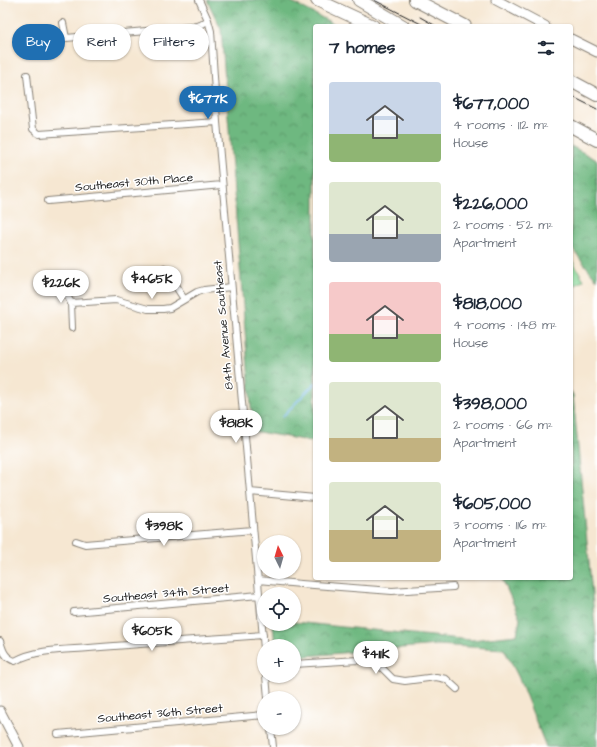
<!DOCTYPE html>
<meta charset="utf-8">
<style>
body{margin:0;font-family:"Architects Daughter",sans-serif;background:#f6f6f7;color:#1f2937;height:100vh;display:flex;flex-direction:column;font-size:15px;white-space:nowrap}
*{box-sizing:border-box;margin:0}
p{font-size:13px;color:#747a83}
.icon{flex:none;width:22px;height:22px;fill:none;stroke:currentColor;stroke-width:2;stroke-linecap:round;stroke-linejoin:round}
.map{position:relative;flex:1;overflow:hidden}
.panel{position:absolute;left:313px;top:24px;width:260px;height:556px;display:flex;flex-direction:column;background:#fff;border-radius:4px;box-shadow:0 1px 3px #0004}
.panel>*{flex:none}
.banner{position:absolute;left:12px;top:24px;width:241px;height:36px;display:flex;gap:8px}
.needle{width:26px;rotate:355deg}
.controls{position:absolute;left:257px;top:535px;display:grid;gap:8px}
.controls a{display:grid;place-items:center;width:44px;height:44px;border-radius:50%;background:#fff;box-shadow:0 1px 3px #0004;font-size:20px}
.price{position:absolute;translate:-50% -34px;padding:0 9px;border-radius:14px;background:#fff;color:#222;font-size:13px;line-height:26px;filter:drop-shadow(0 1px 2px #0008)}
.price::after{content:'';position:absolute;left:50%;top:24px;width:12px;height:9px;margin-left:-6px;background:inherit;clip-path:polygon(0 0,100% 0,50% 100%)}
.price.on{background:#1f6fb2;color:#fff}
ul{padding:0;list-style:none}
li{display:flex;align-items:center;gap:12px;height:100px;padding:0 16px}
li span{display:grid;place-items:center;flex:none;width:112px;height:80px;border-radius:4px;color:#555}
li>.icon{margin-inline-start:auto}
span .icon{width:48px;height:48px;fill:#fffc;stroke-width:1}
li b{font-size:17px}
h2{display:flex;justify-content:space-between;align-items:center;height:48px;padding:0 16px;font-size:17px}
.chip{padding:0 14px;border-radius:18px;background:#fff;box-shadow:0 1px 3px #0004;font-size:14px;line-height:36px}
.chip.on{background:#1f6fb2;color:#fff}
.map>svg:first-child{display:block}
.forest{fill:url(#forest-crowns);stroke:#456a4e}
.park{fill:url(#park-tufts);stroke:#527a5a}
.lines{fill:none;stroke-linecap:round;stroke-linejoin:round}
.stream{stroke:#6eb5e6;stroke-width:2}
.street-casing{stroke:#898277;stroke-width:8}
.secondary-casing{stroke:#898277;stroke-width:11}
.highway-casing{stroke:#898277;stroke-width:14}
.street{stroke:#fff;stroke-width:6}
.secondary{stroke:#fff;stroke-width:9}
.highway{stroke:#fff;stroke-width:12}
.tram{stroke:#1c1c1c;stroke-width:1}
.labels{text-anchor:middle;stroke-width:3;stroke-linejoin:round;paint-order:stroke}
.street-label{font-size:12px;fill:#1c1c1c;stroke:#fff}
</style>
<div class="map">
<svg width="597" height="747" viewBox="0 0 597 747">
<defs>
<pattern id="forest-crowns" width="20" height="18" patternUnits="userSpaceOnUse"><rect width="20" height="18" fill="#6eb880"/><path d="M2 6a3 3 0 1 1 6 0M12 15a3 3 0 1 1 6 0" fill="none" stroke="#5a9568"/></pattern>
<pattern id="park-tufts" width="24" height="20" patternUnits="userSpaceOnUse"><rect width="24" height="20" fill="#88d797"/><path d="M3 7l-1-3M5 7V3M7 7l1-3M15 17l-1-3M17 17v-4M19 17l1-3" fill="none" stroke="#75b882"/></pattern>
</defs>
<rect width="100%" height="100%" fill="#fff"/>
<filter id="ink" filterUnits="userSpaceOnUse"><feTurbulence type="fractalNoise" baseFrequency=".025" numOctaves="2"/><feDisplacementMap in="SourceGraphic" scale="8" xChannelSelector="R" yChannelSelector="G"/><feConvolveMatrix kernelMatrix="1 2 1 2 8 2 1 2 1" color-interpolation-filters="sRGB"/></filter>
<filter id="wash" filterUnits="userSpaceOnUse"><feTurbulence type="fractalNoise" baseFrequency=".012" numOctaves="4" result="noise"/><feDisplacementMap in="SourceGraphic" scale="16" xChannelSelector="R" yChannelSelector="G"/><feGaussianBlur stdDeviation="0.9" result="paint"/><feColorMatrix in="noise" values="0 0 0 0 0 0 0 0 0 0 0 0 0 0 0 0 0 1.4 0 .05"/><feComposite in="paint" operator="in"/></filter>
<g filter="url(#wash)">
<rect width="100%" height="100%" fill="#f6e7d2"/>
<!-- forest -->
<path class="forest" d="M207 0H288L338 26H315V442L253 431 221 29Z
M571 146 597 160V280L571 247Z
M571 391 573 395 597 646V747H546L518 676 504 649 437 645 294 657V646H275L273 624H294V622L471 640 517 635 520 619 502 578H571Z"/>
<!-- park -->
<path class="park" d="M571 259 584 280 573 287 571 282Z"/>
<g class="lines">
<!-- stream -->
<path class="stream" d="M283 416 315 383"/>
</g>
</g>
<g filter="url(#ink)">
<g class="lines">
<defs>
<path id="street" d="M199 0 208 20 211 31 217 122 264 649
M63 23 66 38 192 27 201 25 208 20
M27 75 33 129 39 134 217 122
M48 201 222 185
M164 268 184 299
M57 277 71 303 72 328
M71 303 116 300 148 309H163L170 308 197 292 204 290 231 287
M250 492 315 498
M76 541 85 544 253 530
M258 580 301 584 392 591 453 587
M74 612 259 595
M0 641C3 651 5 658 15 661 37 649 65 650 89 648 147 643 205 639 263 635
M294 664 358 660 376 662 393 679 405 681 436 677 446 679 457 689
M266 676 268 698
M271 728 273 747
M58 734 264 715"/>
<path id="secondary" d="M496 0 545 26
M571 39 597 52
M0 711 19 747"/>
<path id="highway" d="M317 0 373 26
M359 0 403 26
M415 0 465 26
M571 81 597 95
M571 126 597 140"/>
</defs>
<!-- street casing -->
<use href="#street" class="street-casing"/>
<!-- secondary casing -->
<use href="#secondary" class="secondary-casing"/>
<!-- highway casing -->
<use href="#highway" class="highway-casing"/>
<!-- street -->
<use href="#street" class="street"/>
<!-- secondary -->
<use href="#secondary" class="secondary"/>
<!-- highway -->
<use href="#highway" class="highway"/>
<!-- tram -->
<path class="tram" d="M374 0 425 26
M420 17 436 26
M571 96 597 109"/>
</g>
</g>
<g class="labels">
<!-- street labels -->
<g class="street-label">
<text transform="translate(134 182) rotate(-5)" y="4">Southeast 30th Place</text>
<text transform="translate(223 325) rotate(-95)" y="4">84th Avenue Southeast</text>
<text transform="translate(166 593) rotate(-5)" y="4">Southeast 34th Street</text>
<text transform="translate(160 713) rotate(-5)" y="4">Southeast 36th Street</text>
</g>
</g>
</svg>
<div class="controls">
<a><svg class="needle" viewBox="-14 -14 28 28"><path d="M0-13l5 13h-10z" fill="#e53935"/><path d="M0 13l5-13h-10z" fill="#747a83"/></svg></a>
<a><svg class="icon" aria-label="locate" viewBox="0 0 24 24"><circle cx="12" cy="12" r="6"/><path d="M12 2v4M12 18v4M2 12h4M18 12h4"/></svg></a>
<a>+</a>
<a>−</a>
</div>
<b class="price on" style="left:208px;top:120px">$677K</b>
<b class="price" style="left:152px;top:300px">$465K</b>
<b class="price" style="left:61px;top:304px">$226K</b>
<b class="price" style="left:236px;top:444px">$818K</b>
<b class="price" style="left:164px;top:547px">$398K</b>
<b class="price" style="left:152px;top:652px">$605K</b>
<b class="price" style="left:376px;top:675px">$411K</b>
<div class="banner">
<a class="chip on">Buy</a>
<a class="chip">Rent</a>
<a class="chip">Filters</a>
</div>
<section class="panel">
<h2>7 homes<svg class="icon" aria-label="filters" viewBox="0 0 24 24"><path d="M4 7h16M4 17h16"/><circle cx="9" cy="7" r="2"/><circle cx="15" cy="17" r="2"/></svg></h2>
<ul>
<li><span style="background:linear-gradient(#c9d6e8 65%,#8fb573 0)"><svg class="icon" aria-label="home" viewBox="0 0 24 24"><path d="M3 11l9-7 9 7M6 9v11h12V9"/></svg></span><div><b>$677,000</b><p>4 rooms · 112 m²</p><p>House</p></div></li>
<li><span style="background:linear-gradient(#dfe7d0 65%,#9aa5b1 0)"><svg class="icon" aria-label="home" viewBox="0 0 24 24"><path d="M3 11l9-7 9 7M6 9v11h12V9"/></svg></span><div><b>$226,000</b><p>2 rooms · 52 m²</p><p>Apartment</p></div></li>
<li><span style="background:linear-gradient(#f6c9c9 65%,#8fb573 0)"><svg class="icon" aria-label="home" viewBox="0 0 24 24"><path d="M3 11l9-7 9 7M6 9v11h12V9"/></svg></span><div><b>$818,000</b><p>4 rooms · 148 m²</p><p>House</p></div></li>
<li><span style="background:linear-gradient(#dfe7d0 70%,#c2b280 0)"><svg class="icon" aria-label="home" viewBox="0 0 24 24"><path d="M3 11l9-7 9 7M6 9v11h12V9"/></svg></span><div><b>$398,000</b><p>2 rooms · 66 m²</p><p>Apartment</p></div></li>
<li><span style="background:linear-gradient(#dfe7d0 60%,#c2b280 0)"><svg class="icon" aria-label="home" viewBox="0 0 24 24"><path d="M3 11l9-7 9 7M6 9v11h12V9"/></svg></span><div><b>$605,000</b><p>3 rooms · 116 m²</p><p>Apartment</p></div></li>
</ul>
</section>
</div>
